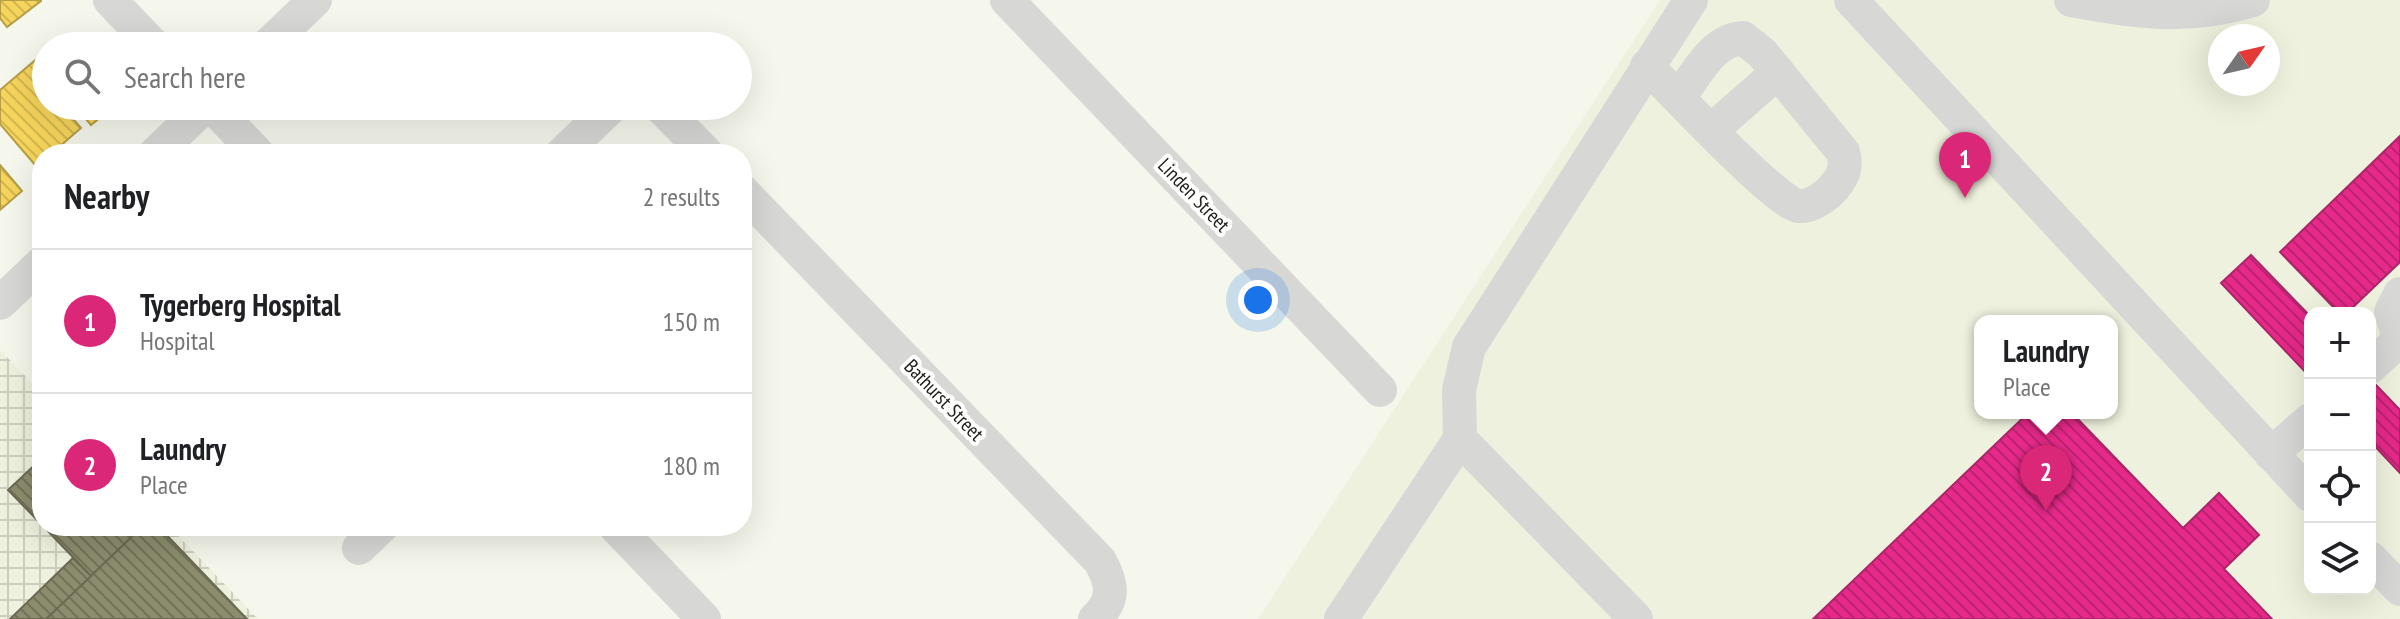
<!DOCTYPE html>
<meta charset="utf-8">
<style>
body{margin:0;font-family:"PT Sans Narrow",sans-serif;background:#f2f2f2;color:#202124}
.controls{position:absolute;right:24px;bottom:24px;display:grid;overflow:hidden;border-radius:16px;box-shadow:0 8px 32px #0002}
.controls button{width:72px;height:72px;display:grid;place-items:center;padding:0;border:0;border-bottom:2px solid #e0e0e0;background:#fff;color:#202124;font:40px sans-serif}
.compass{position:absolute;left:2208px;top:24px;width:72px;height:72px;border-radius:50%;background:#fff;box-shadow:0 8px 32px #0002;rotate:56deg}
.you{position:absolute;left:1258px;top:300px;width:28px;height:28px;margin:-20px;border:6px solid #fff;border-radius:50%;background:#1a73e8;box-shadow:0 0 0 12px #1a73e833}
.badge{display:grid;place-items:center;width:52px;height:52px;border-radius:50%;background:#db2777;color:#fff;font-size:26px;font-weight:700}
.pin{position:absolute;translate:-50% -66px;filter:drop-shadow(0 2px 4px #0008)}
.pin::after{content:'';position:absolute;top:42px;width:28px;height:24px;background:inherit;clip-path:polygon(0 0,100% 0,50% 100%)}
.popup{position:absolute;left:1974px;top:315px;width:144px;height:104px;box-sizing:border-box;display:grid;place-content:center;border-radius:16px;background:#fff;filter:drop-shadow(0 2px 6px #0005);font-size:26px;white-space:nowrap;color:#757577}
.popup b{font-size:30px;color:#202124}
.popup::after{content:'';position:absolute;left:50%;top:100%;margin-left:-16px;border:16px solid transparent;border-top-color:#fff}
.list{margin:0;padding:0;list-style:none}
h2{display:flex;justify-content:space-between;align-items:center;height:104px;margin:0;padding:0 32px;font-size:34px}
h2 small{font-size:26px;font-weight:400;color:#757577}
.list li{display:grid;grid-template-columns:52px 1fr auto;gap:24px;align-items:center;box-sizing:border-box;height:144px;padding:0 32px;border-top:2px solid #e0e0e0}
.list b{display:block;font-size:30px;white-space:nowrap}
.list p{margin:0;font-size:26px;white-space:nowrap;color:#757577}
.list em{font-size:26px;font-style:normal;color:#757577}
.icon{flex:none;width:44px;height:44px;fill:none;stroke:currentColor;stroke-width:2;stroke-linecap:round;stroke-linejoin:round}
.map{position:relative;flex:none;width:2400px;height:619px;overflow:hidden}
.search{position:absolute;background:#fff;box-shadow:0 8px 32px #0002;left:32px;top:32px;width:720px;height:88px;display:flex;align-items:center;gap:20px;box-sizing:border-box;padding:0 28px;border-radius:44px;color:#757577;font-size:30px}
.panel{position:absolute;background:#fff;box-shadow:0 8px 32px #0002;left:32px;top:144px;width:720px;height:392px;border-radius:32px}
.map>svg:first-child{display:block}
.built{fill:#eef1dd;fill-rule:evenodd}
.industrial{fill:url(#industrial-grid)}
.homes{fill:url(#homes-back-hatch);stroke:#b59e47;stroke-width:2}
.health{fill:url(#health-back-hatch);stroke:#aa2668;stroke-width:2}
.industry{fill:url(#industry-back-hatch);stroke:#6b6b54;stroke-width:2}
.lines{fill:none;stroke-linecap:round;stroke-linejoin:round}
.minor{stroke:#d7d7d5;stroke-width:34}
.labels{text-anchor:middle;stroke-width:8;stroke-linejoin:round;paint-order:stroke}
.street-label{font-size:20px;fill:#1d1e17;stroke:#fff}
</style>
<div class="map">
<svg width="2400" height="619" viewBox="0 0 2400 619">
<defs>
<pattern id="industrial-grid" width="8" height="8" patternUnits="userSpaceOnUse" patternTransform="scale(2)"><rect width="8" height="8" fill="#eef1dd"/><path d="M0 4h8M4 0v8" fill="none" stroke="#cccebd"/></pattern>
<pattern id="homes-back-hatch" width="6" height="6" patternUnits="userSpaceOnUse" patternTransform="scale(2)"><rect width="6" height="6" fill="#f6d55c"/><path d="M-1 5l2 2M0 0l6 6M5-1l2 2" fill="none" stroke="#d2b64f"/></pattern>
<pattern id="health-back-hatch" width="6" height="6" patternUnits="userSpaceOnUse" patternTransform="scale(2)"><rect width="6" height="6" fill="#e7298a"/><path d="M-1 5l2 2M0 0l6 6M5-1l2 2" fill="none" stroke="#bb2370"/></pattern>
<pattern id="industry-back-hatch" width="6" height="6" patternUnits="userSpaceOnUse" patternTransform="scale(2)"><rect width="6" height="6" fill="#8c8c6e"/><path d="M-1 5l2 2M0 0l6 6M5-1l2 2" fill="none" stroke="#727259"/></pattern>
</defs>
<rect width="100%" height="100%" fill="#f5f7ec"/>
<path class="built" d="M1660,0H2400V619H1258ZM2220,36H2268V84H2220ZM2310,313H2370V589H2310ZM1980,321H2112V413H1980Z"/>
<path class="industrial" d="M0,350L42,393V526H169L258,619H0Z"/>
<g class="homes">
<path d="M0,0H41V1L7,27L0,18Z"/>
<path d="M64,36L72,46H52Z"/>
<path d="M46,51V106H62L81,128L51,154H42V161L36,166L0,124V90Z"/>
<path d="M75,106H114L91,125Z"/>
<path d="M0,165L22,191L0,210Z"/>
</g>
<g class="health">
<path d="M2400,136V262L2347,313H2339L2280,252Z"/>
<path d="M2251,255L2310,316V377L2221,283Z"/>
<path d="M2376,385L2400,410V473L2370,441V390Z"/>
<path d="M2028,413H2072L2183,528L2219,493L2259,535L2224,569L2272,619H1813Z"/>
</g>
<g class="industry">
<path d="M42,458V525L8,490Z"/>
<path d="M43,526H122L132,537L91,576Z"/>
<path d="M143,526H158L247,619H46Z"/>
<path d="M73,558L91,576L46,619H10Z"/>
</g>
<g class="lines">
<g class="minor">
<path d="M110,0L154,46"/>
<path d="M1007,0L1380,390"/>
<path d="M1851,0L2310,495"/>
<path d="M2071,0C2136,12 2188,20 2253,0"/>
<path d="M267,46L315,0"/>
<path d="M1647,66C1669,88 1778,205 1799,206C1812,207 1828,195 1835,186C1844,175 1847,166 1843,152L1762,53L1743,38C1712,40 1696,75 1679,98"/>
<path d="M212,106L258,154"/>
<path d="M660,106L707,154"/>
<path d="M1712,130L1778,72"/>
<path d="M155,154L205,106"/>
<path d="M562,154L612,106"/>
<path d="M742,191L1100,561C1113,585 1115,600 1095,619"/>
<path d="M0,303L42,263"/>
<path d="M2370,367L2400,340L2391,312L2400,294"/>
<path d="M1460,439L1636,619"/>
<path d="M2271,454L2310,420"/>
<path d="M615,526L704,619"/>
<path d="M359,548L382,526"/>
<path d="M2370,558L2400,589"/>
<path d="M1341,619L1460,439L1459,390L1469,347L1691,0"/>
</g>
</g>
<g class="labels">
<g class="street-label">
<text transform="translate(1194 195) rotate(46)" y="7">Linden Street</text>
<text transform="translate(944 400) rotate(46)" y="7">Bathurst Street</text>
</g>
</g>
</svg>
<div class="controls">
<button>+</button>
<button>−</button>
<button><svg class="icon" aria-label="locate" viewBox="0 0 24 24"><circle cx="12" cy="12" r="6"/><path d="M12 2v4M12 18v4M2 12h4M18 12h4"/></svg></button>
<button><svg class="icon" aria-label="layers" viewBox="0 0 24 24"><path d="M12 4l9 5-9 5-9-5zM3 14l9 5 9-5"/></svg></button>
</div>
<svg class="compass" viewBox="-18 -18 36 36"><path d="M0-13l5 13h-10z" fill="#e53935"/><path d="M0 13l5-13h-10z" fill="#757577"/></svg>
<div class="you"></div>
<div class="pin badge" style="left:1965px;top:198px">1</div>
<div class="pin badge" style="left:2046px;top:511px">2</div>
<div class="popup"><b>Laundry</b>Place</div>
<div class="search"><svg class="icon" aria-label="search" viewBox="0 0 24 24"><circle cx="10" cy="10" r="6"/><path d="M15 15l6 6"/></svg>Search here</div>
<section class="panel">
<h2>Nearby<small>2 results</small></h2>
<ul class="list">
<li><span class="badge">1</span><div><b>Tygerberg Hospital</b><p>Hospital</p></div><em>150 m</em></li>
<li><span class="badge">2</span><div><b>Laundry</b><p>Place</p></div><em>180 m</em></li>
</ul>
</section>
</div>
